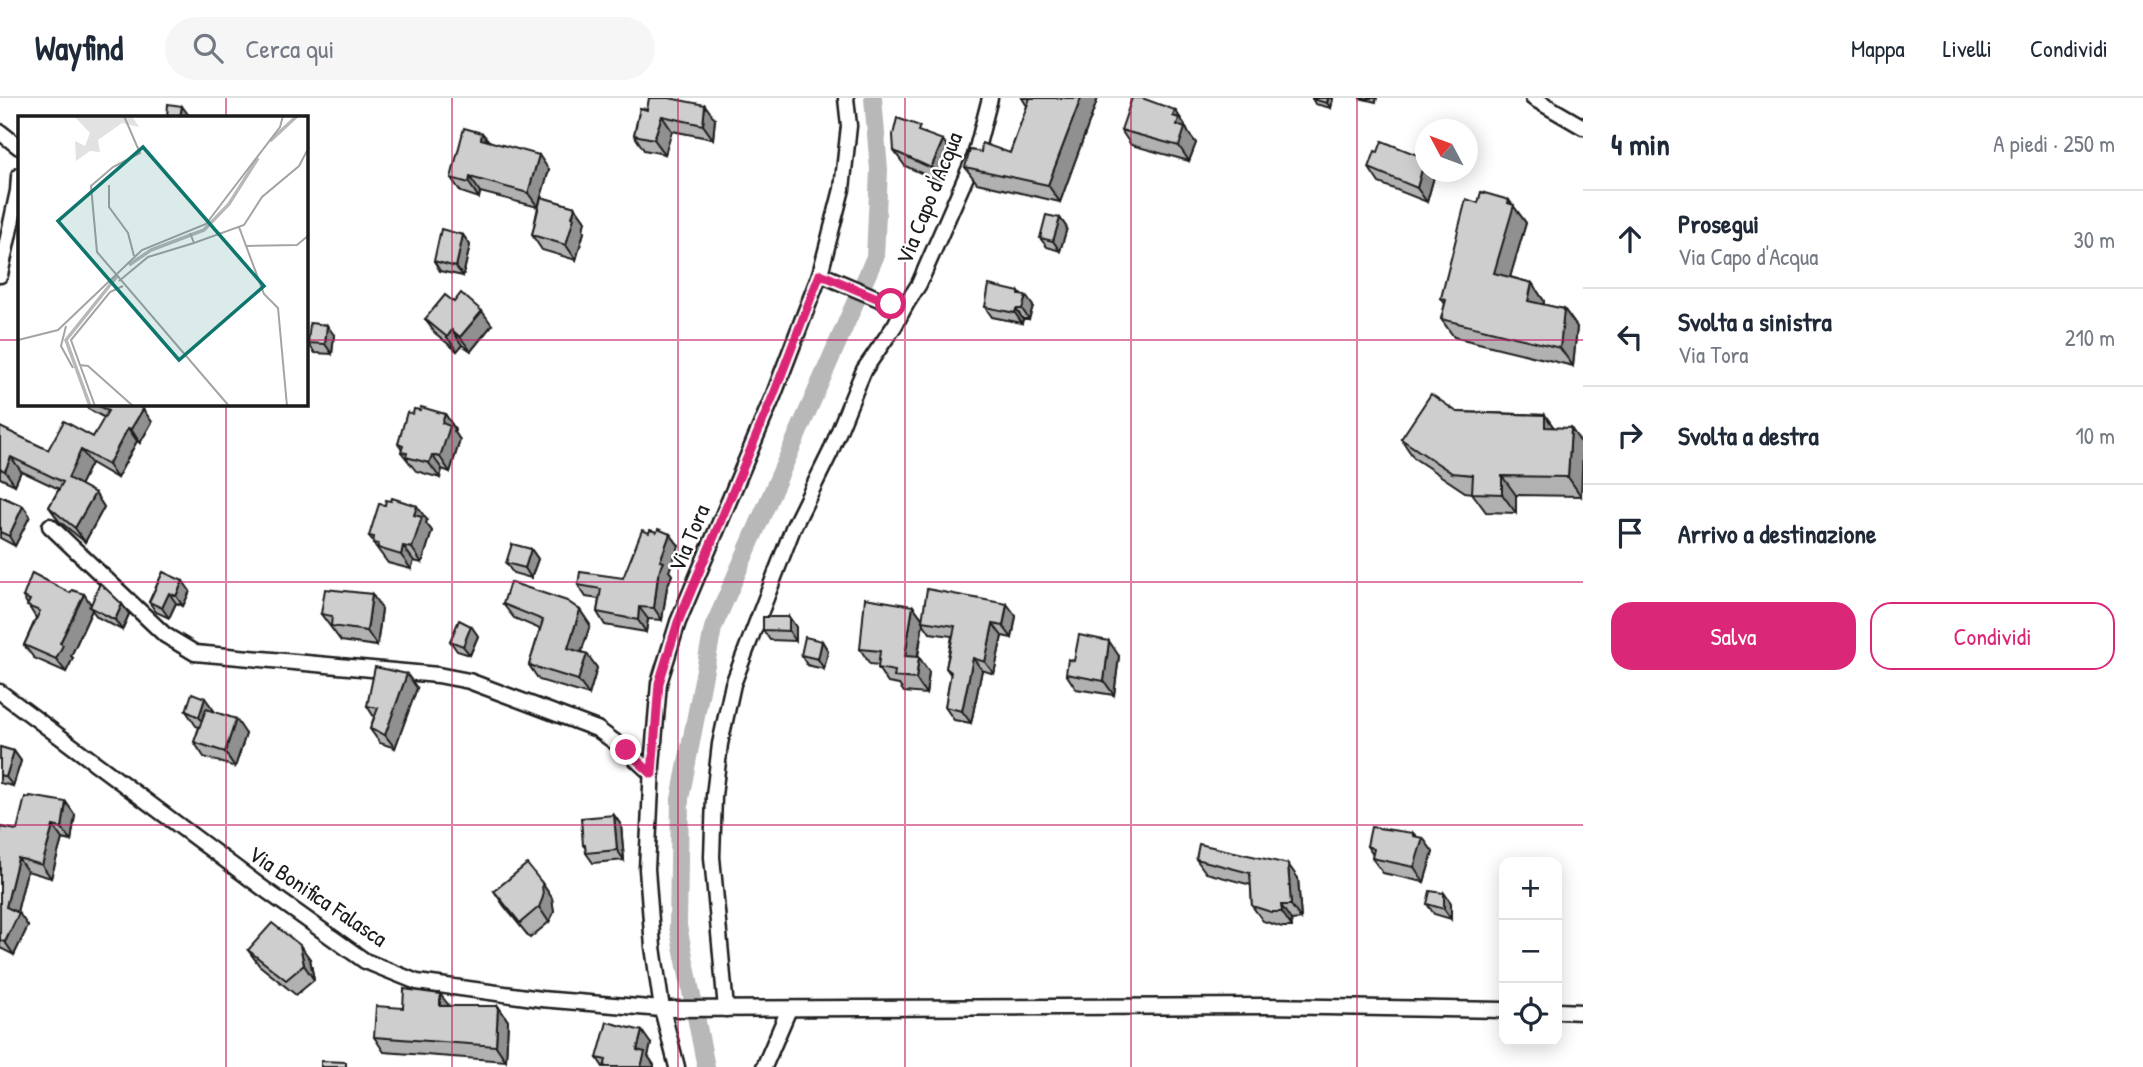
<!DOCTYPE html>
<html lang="it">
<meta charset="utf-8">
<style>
body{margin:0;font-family:"Patrick Hand",sans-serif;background:#f6f6f7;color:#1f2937}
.controls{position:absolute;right:21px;bottom:21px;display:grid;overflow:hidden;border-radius:14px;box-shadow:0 4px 18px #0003}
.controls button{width:63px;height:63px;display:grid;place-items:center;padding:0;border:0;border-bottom:2px solid #e0e1e3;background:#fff;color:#1f2937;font:35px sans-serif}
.compass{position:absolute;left:1415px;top:21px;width:63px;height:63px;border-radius:50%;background:#fff;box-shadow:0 4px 18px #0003;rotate:311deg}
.stop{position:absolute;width:21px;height:21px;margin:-16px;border:5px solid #db2777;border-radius:50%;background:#fff}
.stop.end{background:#db2777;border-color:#fff;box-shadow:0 2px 7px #0008}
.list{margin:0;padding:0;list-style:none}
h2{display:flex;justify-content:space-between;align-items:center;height:91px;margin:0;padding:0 28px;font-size:30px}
h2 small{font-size:23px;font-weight:400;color:#747a83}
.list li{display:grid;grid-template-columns:46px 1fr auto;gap:21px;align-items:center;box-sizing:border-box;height:98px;padding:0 28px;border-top:2px solid #e0e1e3}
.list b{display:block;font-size:26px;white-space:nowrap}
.list p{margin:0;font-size:23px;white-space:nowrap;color:#747a83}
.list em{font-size:23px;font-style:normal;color:#747a83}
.actions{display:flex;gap:14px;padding:21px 28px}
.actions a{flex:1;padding:16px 0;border:2px solid #db2777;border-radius:21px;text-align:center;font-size:24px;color:#db2777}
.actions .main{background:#db2777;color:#fff}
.icon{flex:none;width:38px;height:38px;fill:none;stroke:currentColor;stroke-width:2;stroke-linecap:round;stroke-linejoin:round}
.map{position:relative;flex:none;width:1583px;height:969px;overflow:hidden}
header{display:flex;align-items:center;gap:42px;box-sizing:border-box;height:98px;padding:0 35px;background:#fff;border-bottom:2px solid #e0e1e3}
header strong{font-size:33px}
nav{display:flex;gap:38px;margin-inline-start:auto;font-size:24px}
.search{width:490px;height:63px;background:#f6f6f7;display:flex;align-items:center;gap:18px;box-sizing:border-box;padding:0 24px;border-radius:38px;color:#747a83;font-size:26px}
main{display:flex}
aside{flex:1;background:#fff}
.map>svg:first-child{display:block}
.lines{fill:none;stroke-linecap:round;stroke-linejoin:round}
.canal{stroke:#b8b8b8;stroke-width:18}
.street-casing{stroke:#1c1c1c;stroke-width:19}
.street{stroke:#fff;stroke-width:14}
.wall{fill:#b1b1b1;stroke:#1c1c1c;stroke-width:2}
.shaded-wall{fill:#909090;stroke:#1c1c1c;stroke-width:2}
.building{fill:#cecece;stroke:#1c1c1c;stroke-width:2}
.route{stroke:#db2777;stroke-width:9}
.grid{fill:none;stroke:#c2185b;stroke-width:2;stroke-opacity:0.55}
.labels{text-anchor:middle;stroke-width:5;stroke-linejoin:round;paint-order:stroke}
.street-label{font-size:23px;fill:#1c1c1c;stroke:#fff}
.inset-river{fill:none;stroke:#b8b8b8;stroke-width:3.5}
.inset-road{fill:none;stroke:#a4a4a4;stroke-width:2}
.view{fill:#0f766e;fill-opacity:0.15;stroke:#0f766e;stroke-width:3.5}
.inset-edge{fill:none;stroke:#1c1c1c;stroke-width:3.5}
</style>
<header>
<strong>Wayfind</strong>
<div class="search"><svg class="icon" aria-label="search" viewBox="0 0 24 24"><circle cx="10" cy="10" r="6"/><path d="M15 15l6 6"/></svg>Cerca qui</div>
<nav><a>Mappa</a><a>Livelli</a><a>Condividi</a></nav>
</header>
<main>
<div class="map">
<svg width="1583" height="969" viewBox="0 0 1583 969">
<rect width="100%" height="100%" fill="#fff"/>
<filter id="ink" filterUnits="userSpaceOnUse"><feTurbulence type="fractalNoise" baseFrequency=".0143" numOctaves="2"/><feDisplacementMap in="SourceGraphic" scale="14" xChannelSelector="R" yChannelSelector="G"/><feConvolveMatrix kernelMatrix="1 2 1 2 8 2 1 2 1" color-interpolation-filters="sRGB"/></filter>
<g filter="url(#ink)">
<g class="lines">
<path class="canal" d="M706,969L678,828L680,701L713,530L875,159L879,72L873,0"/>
<g class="street-casing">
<g id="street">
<path d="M1533,0L1583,29"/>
<path d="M0,34L19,49"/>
<path d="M820,176L891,206L905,208L919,186L975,58L990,0"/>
<path d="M0,177L18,93L19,78"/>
<path d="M50,428L165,537L195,555L438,577L469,583L597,631L626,652L652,676"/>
<path d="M0,594L264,791L365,863L417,884L541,901L662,911L1266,908L1504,912"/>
<path d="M726,911L712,759L714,698L720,646L733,586L793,430L830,355L856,291L864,272L895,227L905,208"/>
<path d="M1557,913L1583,914"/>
<path d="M677,969L662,911L653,849L647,771L652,668L659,585L678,524L774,296L820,176L842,91L849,28L846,0"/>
<path d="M764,969L789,911"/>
</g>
</g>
<use href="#street" class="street"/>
</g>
<g class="wall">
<path d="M1022,0H1098L1060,104L977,85L965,69L981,54L1010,55L1027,8Z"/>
<path d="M1312,0H1333L1331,10L1315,6Z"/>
<path d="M1359,0H1377L1376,4Z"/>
<path d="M640,10L715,21L713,41L672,33L665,56L644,52L634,37Z"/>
<path d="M1175,12L1185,27V28L1189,36L1196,45L1189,63L1131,47L1121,32Z"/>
<path d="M482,35L489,43L549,72L541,99L575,109L585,123L583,132L584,134L576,162L542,152L532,137L538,109L480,94L479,100L461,94L451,80Z"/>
<path d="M925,35L953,57L941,84L905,68L894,53Z"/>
<path d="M1378,54L1435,75L1427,104L1379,85L1369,70Z"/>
<path d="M1512,106L1526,125L1510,179L1532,185L1544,203V207L1564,211L1577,229L1573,268L1454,239L1441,221L1445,206L1441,200Z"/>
<path d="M1060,120L1067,130L1060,153L1047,149L1040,140Z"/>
<path d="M463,137L470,147L463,178L440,173L434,163Z"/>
<path d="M1021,197L1033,208L1029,221H1023L1022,225L992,219L985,209Z"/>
<path d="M454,204L492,227L471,253L462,247L457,253L435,235L425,221Z"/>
<path d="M334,237L332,256L315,255L308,245Z"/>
<path d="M85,306H135L152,324L140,345L137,343L117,380L91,365L80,387L95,395L104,409L85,444L59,423L49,409L59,391L21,373L15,387L0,380V329L48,352L93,339L105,320L88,311Z"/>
<path d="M420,312L445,316L455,331L454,333L460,342L450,374L442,371L440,380L416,373L401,354L402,352L398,346L413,316Z"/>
<path d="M1457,314L1545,317L1554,330L1581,398L1516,397V415L1486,414L1472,395L1465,394L1414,360L1401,341Z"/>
<path d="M0,398L23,408L30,418L15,448L0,440Z"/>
<path d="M427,422L426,425L432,433L422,465L414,463L411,471L388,465L373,445V443L369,438Z"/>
<path d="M657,434L670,436L679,448L669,473L672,477L667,489L662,522L648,521L646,534L605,527L597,514L599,501L586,499L578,487L623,480Z"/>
<path d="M531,451L538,461L531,480L513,475L506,465Z"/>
<path d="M163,474L190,493L183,508L176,505L169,520L156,514L149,504Z"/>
<path d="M70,495L84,496L91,507L122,506L129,516L122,532L97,519L92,512L71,558L73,560L66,574L34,560L24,547L36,520L23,499Z"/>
<path d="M503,506L580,512L590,527L581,554L587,556L597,570L589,597L539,582L529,567L540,531L514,520Z"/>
<path d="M913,508L922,520L1016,518L1012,540L1002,538L994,576L982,572L971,625L954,622L945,609L951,577L946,570L952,538L930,535L923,525L918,559L929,574L926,596L904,594L899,587L888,585L878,570L879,567L870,566L860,551Z"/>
<path d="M382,511L377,548L341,543L321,516Z"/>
<path d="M789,519L796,529V543L770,542L763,532Z"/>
<path d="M471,528L478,538L470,557L457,553L450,543Z"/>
<path d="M822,543L828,553L824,571L807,567L801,557Z"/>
<path d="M1119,558L1114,597L1076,591L1066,576L1074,563Z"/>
<path d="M417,590L395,650L380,645L370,631L374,619L367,608Z"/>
<path d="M186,613L215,614L246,636L235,669L204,659L194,644L199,629L196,628Z"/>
<path d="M0,649L14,653L21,663L13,688L0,685Z"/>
<path d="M75,717L71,743L62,741L51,780L27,773L17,814L28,828L14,857L0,850V736Z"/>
<path d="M614,717L621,727L624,762L593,765L586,755V751L583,747Z"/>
<path d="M1413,735L1433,754L1424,784L1383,775L1372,760L1373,757L1367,748Z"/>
<path d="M1196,761L1298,780L1301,821L1291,822L1292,829H1282L1263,823L1252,808L1251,787L1206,775Z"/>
<path d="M542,785L552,800L554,814L549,824L530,840L504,808L494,793Z"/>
<path d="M1444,795L1451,805V821L1434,816L1427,806Z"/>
<path d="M248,852L310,861L314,882L296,897L259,867Z"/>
<path d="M449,908H498L508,923L506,963L384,954L374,939L403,910Z"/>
<path d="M651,946L648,958L654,967V969H603L597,960Z"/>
</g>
<g class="shaded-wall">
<path d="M1081,0H1098L1060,104L1048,87Z"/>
<path d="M1328,0H1333L1331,10L1327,5Z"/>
<path d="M705,7L715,21L713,41L703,27Z"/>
<path d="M182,8L190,19H180Z"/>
<path d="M1175,12L1185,27V28L1189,36L1196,45L1189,63L1179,48L1177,27L1173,18Z"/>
<path d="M662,18L672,33L665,56L654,41Z"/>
<path d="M482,35L493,49L481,41Z"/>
<path d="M943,42L953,57L941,84L931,70Z"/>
<path d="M539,57L549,72L538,109L528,95Z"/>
<path d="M1425,60V74H1434L1435,75L1427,104L1417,90Z"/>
<path d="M470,79L480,94L479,100L469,85Z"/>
<path d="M1509,102L1526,125L1506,193L1494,175Z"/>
<path d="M575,109L585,123L583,132L584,134L576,162L566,147Z"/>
<path d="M1060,120L1067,130L1060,153L1053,143Z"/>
<path d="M463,137L470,147L463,178L456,169Z"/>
<path d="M1532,185L1544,203L1540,221L1528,203Z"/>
<path d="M1019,194L1025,202L1026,198L1033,208L1029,221L1022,211L1019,197Z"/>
<path d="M1016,211L1023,221L1022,225L1015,215Z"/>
<path d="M1564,211L1577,229L1573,268L1560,250Z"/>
<path d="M482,213L492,227L471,253L460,239Z"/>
<path d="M327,227L334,237L332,256L325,246Z"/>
<path d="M452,232L462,247L457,253L447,239Z"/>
<path d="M143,311L152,324L140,345L131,331Z"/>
<path d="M445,316L455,331L454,333L460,342L450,374L440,359L442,325Z"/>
<path d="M1545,317L1559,337L1545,329Z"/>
<path d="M128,330L137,343L117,380L108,367Z"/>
<path d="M1571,330L1583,348L1581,398L1568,379Z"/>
<path d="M81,352L91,365L77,394L68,380Z"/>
<path d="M432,357L442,371L440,380L429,365Z"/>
<path d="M11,359L21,373L15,387L5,373Z"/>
<path d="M1502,378L1516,397V415L1502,396Z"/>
<path d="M95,395L104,409L85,444L75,430Z"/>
<path d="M23,408L30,418L15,448L9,438Z"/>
<path d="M417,408L427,422L426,425L432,433L422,465L412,450L414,417Z"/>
<path d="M670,436L679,448L669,473L672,477L667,489L662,522L654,510L660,463Z"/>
<path d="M403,448L414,463L411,471L401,457Z"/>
<path d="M531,451L538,461L531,480L525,470Z"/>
<path d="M183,483L190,493L183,508L176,498Z"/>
<path d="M169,495L176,505L169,520L162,510Z"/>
<path d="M84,496L93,510L90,509L92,512L71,558L73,560L66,574L56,561L60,545Z"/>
<path d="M372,496L382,511L377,548L367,533Z"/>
<path d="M122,506L129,516L122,532L115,522Z"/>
<path d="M1007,506L1016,518L1012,540L1003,528Z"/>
<path d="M913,508L924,523H922L923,525L915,573L905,558Z"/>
<path d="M639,509L648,521L646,534L638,522Z"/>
<path d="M580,512L590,527L578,565L568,550Z"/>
<path d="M789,519L796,529V543L789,533Z"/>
<path d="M993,526L1002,538L994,576L985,564Z"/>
<path d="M471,528L478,538L470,557L463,548Z"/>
<path d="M822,543L828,553L824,571L818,561Z"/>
<path d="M1109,543L1119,558L1114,597L1104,583Z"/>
<path d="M587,556L597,570L589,597L578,582Z"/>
<path d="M919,559L929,574L926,596L916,581Z"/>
<path d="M973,560L982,572L971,625L962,613Z"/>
<path d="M407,576L417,590L395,650L385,637Z"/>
<path d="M205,600L215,614L209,633L199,619Z"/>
<path d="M236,621L246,636L235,669L225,654Z"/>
<path d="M14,653L21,663L13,688L6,679Z"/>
<path d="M66,704L75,717L71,743L62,730Z"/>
<path d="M614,717L621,727L624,762L617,752Z"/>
<path d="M53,728L62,741L51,780L42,767Z"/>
<path d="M1413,735L1421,746L1423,740L1433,754L1424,784L1414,769Z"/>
<path d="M18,760L27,773L15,822L6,809Z"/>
<path d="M1288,766L1298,780L1301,821L1291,807Z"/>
<path d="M542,785L552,800L554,814L549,824L539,809Z"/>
<path d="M1444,795L1451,805V821L1444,811Z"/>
<path d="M1281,807L1291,822L1292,829L1282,814Z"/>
<path d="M19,815L28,828L14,857L5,844Z"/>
<path d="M300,847L310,861L314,882L304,867Z"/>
<path d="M440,896L451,910L440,908Z"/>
<path d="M498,908L508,923L506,963L496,948Z"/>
<path d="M642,933L651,946L648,958L654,967V969H641L637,952Z"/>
</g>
<g class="building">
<path d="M649,0H669L705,7L703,27L662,18L654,41L634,37L640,10L647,12Z"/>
<path d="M1030,0H1081L1048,87L965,69L970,52L981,54L982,45L1010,55Z"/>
<path d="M1132,0H1142L1175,12L1173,18L1179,20L1177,27L1185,30L1179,48L1121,32Z"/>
<path d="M1312,0H1328L1327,5L1312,1Z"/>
<path d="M168,6L182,8L180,19H167Z"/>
<path d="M897,20L920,28L918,33L943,42L931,70L894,53L893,37Z"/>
<path d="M464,30L482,35L481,41L539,57L528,95L470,79L469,85L451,80Z"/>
<path d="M1382,43L1425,60L1417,90L1369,70L1375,53L1378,54Z"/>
<path d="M1481,94L1509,102L1508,105L1514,107L1494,175L1532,185L1528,203L1564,211L1560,250L1441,221L1446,202L1441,200L1466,101L1478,105Z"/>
<path d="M541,99L575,109L572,119L574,120L566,147L532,137Z"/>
<path d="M1046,117L1060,120L1053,143L1040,140Z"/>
<path d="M441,131L463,137L456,169L434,163Z"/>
<path d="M989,187L1019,194V197L1026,198L1022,211H1016L1015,215L985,209Z"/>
<path d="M461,195L482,213L460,239L452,232L447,239L425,221L445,197L454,204Z"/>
<path d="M310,225L327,227L325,246L308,245Z"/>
<path d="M1431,296L1457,314L1545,317V329L1571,330L1568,379L1502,378V396L1472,395L1473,377L1452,375L1401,341Z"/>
<path d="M95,306H135L143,311L131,331L128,330L108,367L81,352L68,380L95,395L75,430L49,409L63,384L11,359L5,373L0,371V329L48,352L64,323L93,339L108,313Z"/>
<path d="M421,309L445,316L442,325L450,328L440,359L432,357L429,365L406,359L407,355L401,354L403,348L398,346L407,314L413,316L414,311L420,312Z"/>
<path d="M0,398L23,408L9,438L0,434Z"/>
<path d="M392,400L417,408L414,417L422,419L412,450L403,448L401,457L378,450V446L373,445L374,439L369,438L379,406L385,407L386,402L391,403Z"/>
<path d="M658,431L670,436L660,463L664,464L658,477L654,510L639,509L638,522L597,514L601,491L578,487L580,474L623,480L642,432L649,435L650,432L657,434Z"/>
<path d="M512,446L531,451L525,470L506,465Z"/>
<path d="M163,474L183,483L176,498L169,495L162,510L149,504Z"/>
<path d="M32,475L70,495L72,492L84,496L60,545L63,547L56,561L24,547L40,513L27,508L30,502L23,499Z"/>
<path d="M510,484L567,503L580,512L568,550L587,556L578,582L529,567L543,522L503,506Z"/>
<path d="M100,485L122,506L115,522L90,509Z"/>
<path d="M325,491L372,496L367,533L331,528L332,518L321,516Z"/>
<path d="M927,491L1007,506L1003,528L993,526L985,564L973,560L962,613L945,609L951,574L946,570L955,528L922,523Z"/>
<path d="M865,500L913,508L905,558L919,559L916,581L894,579L895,573L878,570L880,553L860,551Z"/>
<path d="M763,519H789V533L763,532Z"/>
<path d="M459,522L471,528L463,548L450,543Z"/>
<path d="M1079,537L1109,543L1104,583L1066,576L1068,561L1074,563Z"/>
<path d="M805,539L822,543L818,561L801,557Z"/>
<path d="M375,569L407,576L385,637L370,631L378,610L367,608Z"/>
<path d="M192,595L205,600L199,619L186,613Z"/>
<path d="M206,611L236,621L225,654L194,644Z"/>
<path d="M0,649L14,653L6,679L0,677Z"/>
<path d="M30,698L66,704L62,730L53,728L42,767L18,760L6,809L19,815L5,844L0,842V736L1,729L17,732L25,699L29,700Z"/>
<path d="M614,717L617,752L586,755L585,747H583L581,720Z"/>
<path d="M1371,729L1413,735V738L1423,740L1414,769L1372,760L1374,751L1367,748Z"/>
<path d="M1199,746L1288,766L1291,807H1281L1282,814H1271L1252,808L1250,775L1196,761Z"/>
<path d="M527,766L542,785L543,799L539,809L520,825L494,793Z"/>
<path d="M1430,793L1444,795V811L1427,806Z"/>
<path d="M272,825L300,847L304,867L286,882L248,852Z"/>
<path d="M404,891L440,896V908H498L496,948L374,939L376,908L403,910Z"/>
<path d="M607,924L642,933L637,952L645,954L641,969H604L606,962L597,960Z"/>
<path d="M321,963L346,964V969H321Z"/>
</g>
</g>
<g class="lines" filter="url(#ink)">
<path class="route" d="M626,652L652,676L659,585L678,524L774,296L820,176L891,206"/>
</g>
<path class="grid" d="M226,0V19M452,0V969M678,0V969M905,0V969M1131,0V969M1357,0V969M0,242H19M306,242H1583M226,306V969M0,484H1583M0,727H1583"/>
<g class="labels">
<g class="street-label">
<text transform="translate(929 100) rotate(-68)" y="8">Via Capo d'Acqua</text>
<text transform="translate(689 440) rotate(-67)" y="8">Via Tora</text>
<text transform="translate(318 798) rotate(34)" y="8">Via Bonifica Falasca</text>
</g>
</g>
<g transform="translate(18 18)">
<rect width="290" height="290" fill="#fff"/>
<path d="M56,0H114L121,11L104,7L80,24L82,36L72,35L58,45L57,25L67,30L72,17Z" fill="#e2e2e2"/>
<path class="inset-river" d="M252,25L279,0M111,149L133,134L186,114L211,88L240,42M72,290L48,224L100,159"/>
<path class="inset-road" d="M106,0L122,37L95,51L73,70L79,136L211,290M91,69V91L110,117L116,140M221,111L246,178L260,192L269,290M172,117L176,127L226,109L244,81L281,50L291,31M228,130L279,129L291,119M101,165L130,141L176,127M105,170L92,176L53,224L62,249L70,250L115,290M48,210L43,230L55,252M0,224L40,214L124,134L188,108L262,11L265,0M62,249L77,290"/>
<path class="view" d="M125,31L246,170L161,244L40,105Z"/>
<rect width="290" height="290" class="inset-edge"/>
</g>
</svg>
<div class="controls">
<button>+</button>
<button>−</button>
<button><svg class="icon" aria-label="locate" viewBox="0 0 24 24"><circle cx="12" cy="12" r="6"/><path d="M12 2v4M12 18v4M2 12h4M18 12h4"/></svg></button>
</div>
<svg class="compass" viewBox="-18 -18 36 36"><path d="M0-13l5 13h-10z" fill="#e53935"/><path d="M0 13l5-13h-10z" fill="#747a83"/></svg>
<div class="stop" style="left:891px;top:206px"></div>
<div class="stop end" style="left:626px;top:652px"></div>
</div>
<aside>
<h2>4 min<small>A piedi · 250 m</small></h2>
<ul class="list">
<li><svg class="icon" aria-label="ahead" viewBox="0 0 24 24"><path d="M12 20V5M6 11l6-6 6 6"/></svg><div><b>Prosegui</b><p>Via Capo d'Acqua</p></div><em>30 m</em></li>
<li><svg class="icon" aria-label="left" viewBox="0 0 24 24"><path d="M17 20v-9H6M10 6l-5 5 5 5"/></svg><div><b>Svolta a sinistra</b><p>Via Tora</p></div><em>210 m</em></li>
<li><svg class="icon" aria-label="right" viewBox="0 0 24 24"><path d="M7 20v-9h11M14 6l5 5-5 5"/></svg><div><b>Svolta a destra</b></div><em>10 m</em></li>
<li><svg class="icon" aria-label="arrive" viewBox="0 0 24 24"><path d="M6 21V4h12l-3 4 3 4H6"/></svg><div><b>Arrivo a destinazione</b></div></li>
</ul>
<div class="actions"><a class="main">Salva</a><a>Condividi</a></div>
</aside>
</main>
